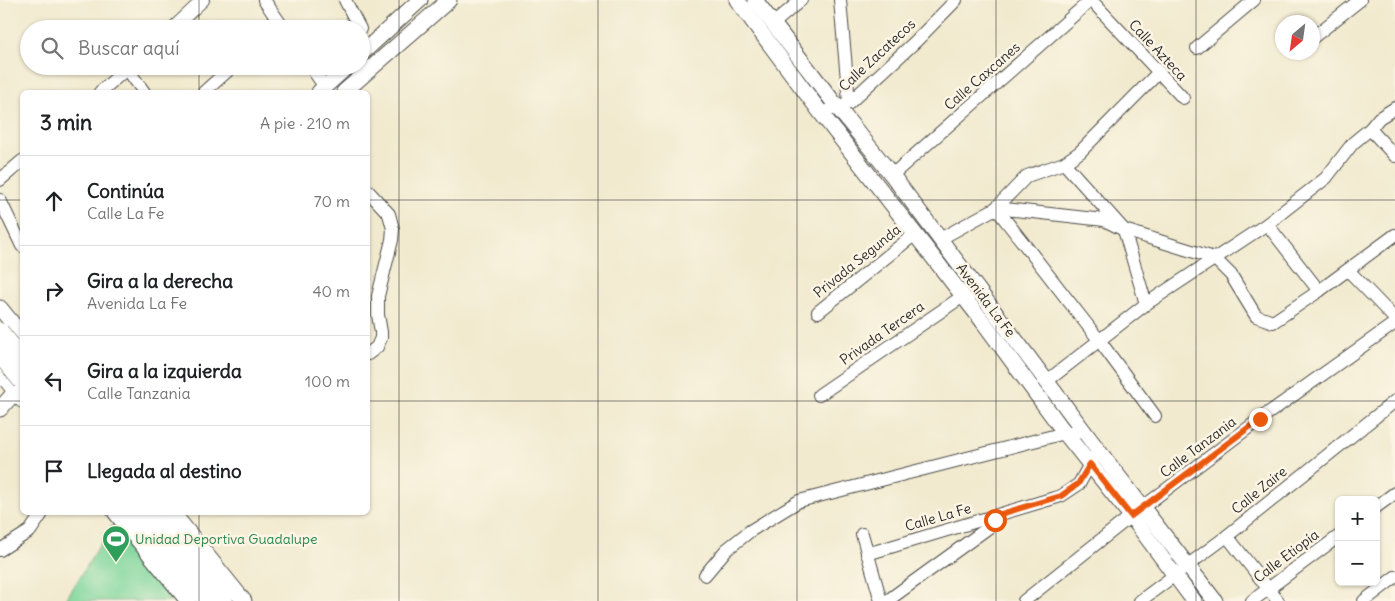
<!DOCTYPE html>
<html lang="es">
<meta charset="utf-8">
<style>
body{margin:0;font-family:Delius,sans-serif;background:#f2f2f2;color:#202124}
.controls{position:absolute;right:15px;bottom:15px;display:grid;overflow:hidden;border-radius:8px;box-shadow:0 1px 4px #0004}
.controls button{width:45px;height:45px;display:grid;place-items:center;padding:0;border:0;border-bottom:1px solid #e0e0e0;background:#fff;color:#202124;font:25px sans-serif}
.compass{position:absolute;left:1275px;top:15px;width:45px;height:45px;border-radius:50%;background:#fff;box-shadow:0 1px 4px #0004;rotate:209deg}
.stop{position:absolute;width:15px;height:15px;margin:-11px;border:4px solid #ea580c;border-radius:50%;background:#fff}
.stop.end{background:#ea580c;border-color:#fff;box-shadow:0 1px 5px #0008}
.list{margin:0;padding:0;list-style:none}
h2{display:flex;justify-content:space-between;align-items:center;height:65px;margin:0;padding:0 20px;font-size:21px}
h2 small{font-size:16px;font-weight:400;color:#757577}
.list li{display:grid;grid-template-columns:32px 1fr auto;gap:15px;align-items:center;box-sizing:border-box;height:90px;padding:0 20px;border-top:1px solid #e0e0e0}
.list b{display:block;font-size:19px;white-space:nowrap}
.list p{margin:0;font-size:16px;white-space:nowrap;color:#757577}
.list em{font-size:16px;font-style:normal;color:#757577}
.icon{flex:none;width:28px;height:28px;fill:none;stroke:currentColor;stroke-width:2;stroke-linecap:round;stroke-linejoin:round}
.map{position:relative;flex:none;width:1395px;height:601px;overflow:hidden}
.search{position:absolute;background:#fff;box-shadow:0 1px 4px #0004;left:20px;top:20px;width:350px;height:55px;display:flex;align-items:center;gap:12px;box-sizing:border-box;padding:0 18px;border-radius:28px;color:#757577;font-size:19px}
.panel{position:absolute;background:#fff;box-shadow:0 1px 4px #0004;left:20px;top:90px;width:350px;height:425px;border-radius:8px}
.map>svg:first-child{display:block}
.green{fill:#7ed69b;stroke:#548063}
.lines{fill:none;stroke-linecap:round;stroke-linejoin:round}
.minor-casing{stroke:#494844;stroke-width:14}
.tertiary-casing{stroke:#494844;stroke-width:17}
.secondary-casing{stroke:#494844;stroke-width:19}
.minor{stroke:#fff;stroke-width:12}
.tertiary{stroke:#fff;stroke-width:15}
.secondary{stroke:#fff;stroke-width:18}
.secondary-bridge-casing{stroke:#494844;stroke-width:19;stroke-linecap:butt}
.secondary-bridge{stroke:#fff;stroke-width:18}
.route{stroke:#ea580c;stroke-width:6}
.grid{fill:none;stroke:#2b2b2b;stroke-width:1;stroke-opacity:0.55}
.labels{text-anchor:middle;stroke-width:5;stroke-linejoin:round;paint-order:stroke}
.street-label{font-size:14px;fill:#2b2b2b;stroke:#fcf5e5}
.leisure-label{font-size:14px;fill:#27864d;stroke:#fcf5e5;text-anchor:start}
</style>
<div class="map">
<svg width="1395" height="601" viewBox="0 0 1395 601">
<rect width="100%" height="100%" fill="#fcf5e5"/>
<filter id="ink" filterUnits="userSpaceOnUse"><feTurbulence type="fractalNoise" baseFrequency=".02" numOctaves="2"/><feDisplacementMap in="SourceGraphic" scale="10" xChannelSelector="R" yChannelSelector="G"/><feConvolveMatrix kernelMatrix="1 2 1 2 8 2 1 2 1" color-interpolation-filters="sRGB"/></filter>
<filter id="wash" filterUnits="userSpaceOnUse"><feTurbulence type="fractalNoise" baseFrequency=".0096" numOctaves="4" result="noise"/><feDisplacementMap in="SourceGraphic" scale="20" xChannelSelector="R" yChannelSelector="G"/><feGaussianBlur stdDeviation="1.12" result="paint"/><feColorMatrix in="noise" values="0 0 0 0 0 0 0 0 0 0 0 0 0 0 0 0 0 1.4 0 .05"/><feComposite in="paint" operator="in"/></filter>
<g filter="url(#wash)">
<rect width="100%" height="100%" fill="#f1eacf"/>
<path class="green" d="M113,524L172,601H65Z"/>
</g>
<g filter="url(#ink)">
<g class="lines">
<g class="minor-casing">
<g id="minor">
<path d="M264,0L284,29"/>
<path d="M345,0L360,29"/>
<path d="M840,0L849,103"/>
<path d="M1091,0L1183,98"/>
<path d="M773,24L801,0"/>
<path d="M172,29L203,0"/>
<path d="M1312,38L1360,0"/>
<path d="M1197,48L1254,0"/>
<path d="M125,66L144,92"/>
<path d="M310,66L325,87"/>
<path d="M100,92L130,66"/>
<path d="M204,92L233,66"/>
<path d="M1395,108L1379,118L1370,129L1395,156"/>
<path d="M821,113L849,103L916,41L956,0"/>
<path d="M1064,163L1124,230L1146,304"/>
<path d="M892,175L1091,0"/>
<path d="M0,180L22,161"/>
<path d="M368,191L389,214L393,229L392,240L378,296V315L381,332V338L377,347L368,354"/>
<path d="M0,200L22,246"/>
<path d="M996,208L1104,220L1124,230L1214,258L1231,275L1256,316L1273,322L1319,291L1395,235"/>
<path d="M996,208L1027,176L1064,163L1080,152L1159,72"/>
<path d="M1267,224L1326,178L1353,143L1370,129"/>
<path d="M940,239L996,208L1099,340L1155,416"/>
<path d="M1348,270L1395,319"/>
<path d="M818,312L915,234"/>
<path d="M1047,381L1146,304L1267,224L1319,291"/>
<path d="M819,395L963,296"/>
<path d="M1376,507L1395,493"/>
<path d="M862,534L881,601"/>
<path d="M1227,536L1278,601"/>
<path d="M0,550L30,531L43,512"/>
<path d="M867,554L1061,496L1079,484L1094,457"/>
<path d="M705,575L726,550L750,531L799,501L1065,433L1085,432"/>
<path d="M887,601L992,525L995,520L994,516"/>
<path d="M1024,601L1131,516L1260,419L1395,323"/>
<path d="M1140,601L1227,536L1395,401"/>
<path d="M1252,601L1339,536"/>
<path d="M1364,601L1395,577"/>
</g>
</g>
<g class="tertiary-casing">
<g id="tertiary">
<path d="M737,0L821,113L984,323L1065,433L1131,516L1194,601"/>
<path d="M755,0L838,108L892,175L1098,450L1215,601"/>
<path d="M361,54L420,0"/>
<path d="M319,92L348,66"/>
<path d="M344,92L449,0"/>
<path d="M0,308L22,335"/>
<path d="M0,372L22,400"/>
<path d="M0,409L22,384"/>
<path d="M115,512L188,601"/>
<path d="M172,512L244,601"/>
</g>
</g>
<g class="secondary-casing">
<g id="secondary">
<path d="M133,512L207,601"/>
<path d="M152,512L224,601"/>
</g>
</g>
<use href="#minor" class="minor"/>
<use href="#tertiary" class="tertiary"/>
<use href="#secondary" class="secondary"/>
<g class="secondary-bridge-casing">
<g id="secondary-bridge">
<path d="M0,332L22,359"/>
<path d="M0,354L22,381"/>
</g>
</g>
<use href="#secondary-bridge" class="secondary-bridge"/>
</g>
</g>
<g class="lines" filter="url(#ink)">
<path class="route" d="M995,520L994,516L1061,496L1078,484L1090,464L1131,516L1260,419"/>
</g>
<path class="grid" d="M199,0V29M399,0V601M598,0V601M797,0V601M996,0V601M1196,0V601M199,66V92M0,200H22M368,200H1395M0,401H22M368,401H1395M199,512V601"/>
<defs>
<g id="stadium-pin" transform="scale(1.4375)"><path d="M0 17L-7.5 6A9.5 9.5 0 1 1 7.5 6Z" fill="#2e9e5b" stroke="#fcf5e5"/><path d="M0-5a6.5 5 0 1 0 0 10a6.5 5 0 1 0 0-10ZM-3.5-1.8h7v3.6h-7Z" fill="#fff"/></g>
</defs>
<g fill-rule="evenodd">
<use href="#stadium-pin" x="116" y="539"/>
</g>
<g class="labels">
<g class="street-label">
<text transform="translate(1158 50) rotate(47)" y="5">Calle Azteca</text>
<text transform="translate(877 55) rotate(-43)" y="5">Calle Zacatecos</text>
<text transform="translate(982 76) rotate(-41)" y="5">Calle Caxcanes</text>
<text transform="translate(857 261) rotate(-39)" y="5">Privada Segunda</text>
<text transform="translate(986 300) rotate(53)" y="5">Avenida La Fe</text>
<text transform="translate(882 333) rotate(-35)" y="5">Privada Tercera</text>
<text transform="translate(1198 447) rotate(-37)" y="5">Calle Tanzania</text>
<text transform="translate(1259 490) rotate(-39)" y="5">Calle Zaire</text>
<text transform="translate(938 517) rotate(-16)" y="5">Calle La Fe</text>
<text transform="translate(1286 556) rotate(-37)" y="5">Calle Etiopía</text>
</g>
<g class="leisure-label">
<text x="135" y="544">Unidad Deportiva Guadalupe</text>
</g>
</g>
</svg>
<div class="controls">
<button>+</button>
<button>−</button>
</div>
<svg class="compass" viewBox="-18 -18 36 36"><path d="M0-13l5 13h-10z" fill="#e53935"/><path d="M0 13l5-13h-10z" fill="#757577"/></svg>
<div class="stop" style="left:995px;top:520px"></div>
<div class="stop end" style="left:1260px;top:419px"></div>
<div class="search"><svg class="icon" aria-label="search" viewBox="0 0 24 24"><circle cx="10" cy="10" r="6"/><path d="M15 15l6 6"/></svg>Buscar aquí</div>
<section class="panel">
<h2>3 min<small>A pie · 210 m</small></h2>
<ul class="list">
<li><svg class="icon" aria-label="ahead" viewBox="0 0 24 24"><path d="M12 20V5M6 11l6-6 6 6"/></svg><div><b>Continúa</b><p>Calle La Fe</p></div><em>70 m</em></li>
<li><svg class="icon" aria-label="right" viewBox="0 0 24 24"><path d="M7 20v-9h11M14 6l5 5-5 5"/></svg><div><b>Gira a la derecha</b><p>Avenida La Fe</p></div><em>40 m</em></li>
<li><svg class="icon" aria-label="left" viewBox="0 0 24 24"><path d="M17 20v-9H6M10 6l-5 5 5 5"/></svg><div><b>Gira a la izquierda</b><p>Calle Tanzania</p></div><em>100 m</em></li>
<li><svg class="icon" aria-label="arrive" viewBox="0 0 24 24"><path d="M6 21V4h12l-3 4 3 4H6"/></svg><div><b>Llegada al destino</b></div></li>
</ul>
</section>
</div>
